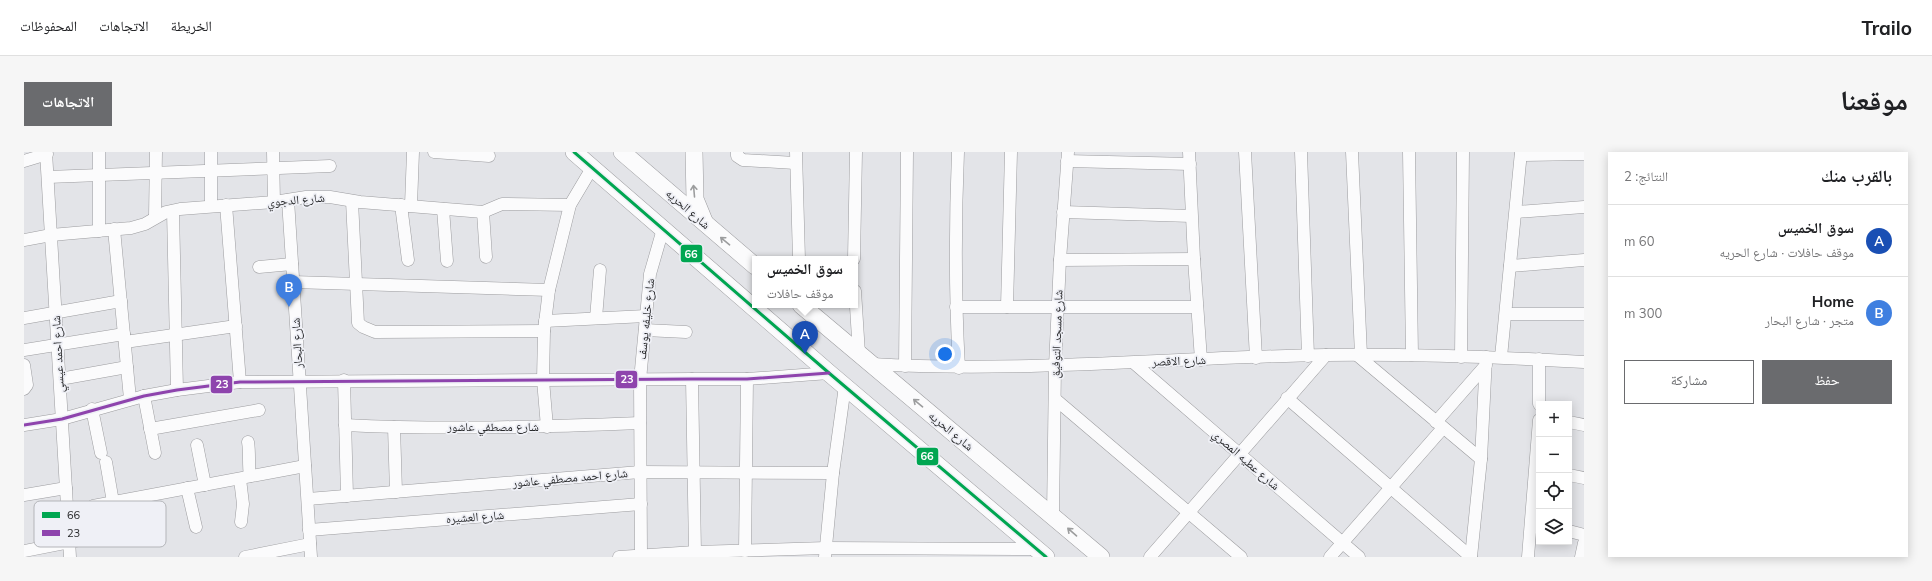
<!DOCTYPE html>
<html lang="ar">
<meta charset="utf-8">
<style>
body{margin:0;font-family:Mulish,"Noto Naskh Arabic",sans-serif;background:#f6f6f6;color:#202124;direction:rtl}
.controls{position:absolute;right:12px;bottom:12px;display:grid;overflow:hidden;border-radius:0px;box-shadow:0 2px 10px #0003}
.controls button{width:36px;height:36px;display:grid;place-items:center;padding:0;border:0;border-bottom:1px solid #e0e0e0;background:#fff;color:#202124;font:20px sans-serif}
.you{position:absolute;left:921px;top:202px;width:14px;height:14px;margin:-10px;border:3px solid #fff;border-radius:50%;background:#1a73e8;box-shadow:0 0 0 6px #1a73e833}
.badge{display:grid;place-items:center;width:26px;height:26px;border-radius:50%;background:#6a6b6e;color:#fff;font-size:13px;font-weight:700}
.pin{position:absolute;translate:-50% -33px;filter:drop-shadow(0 1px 2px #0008)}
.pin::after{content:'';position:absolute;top:21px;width:14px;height:12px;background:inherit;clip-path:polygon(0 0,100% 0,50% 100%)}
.popup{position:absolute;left:728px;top:104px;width:106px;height:52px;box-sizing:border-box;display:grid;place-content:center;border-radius:0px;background:#fff;filter:drop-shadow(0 1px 3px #0005);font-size:13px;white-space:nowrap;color:#757577}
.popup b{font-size:15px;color:#202124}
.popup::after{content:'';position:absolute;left:50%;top:100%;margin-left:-8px;border:8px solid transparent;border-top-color:#fff}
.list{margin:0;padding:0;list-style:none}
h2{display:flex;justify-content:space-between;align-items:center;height:52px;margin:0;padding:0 16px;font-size:17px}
h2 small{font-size:13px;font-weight:400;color:#757577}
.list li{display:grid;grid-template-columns:26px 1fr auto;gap:12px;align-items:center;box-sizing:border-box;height:72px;padding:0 16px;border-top:1px solid #e0e0e0}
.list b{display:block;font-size:15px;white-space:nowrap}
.list p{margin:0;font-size:13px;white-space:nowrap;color:#757577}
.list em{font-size:13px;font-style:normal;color:#757577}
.actions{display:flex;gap:8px;padding:12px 16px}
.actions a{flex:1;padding:9px 0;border:1px solid #6a6b6e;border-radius:0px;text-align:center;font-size:14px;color:#6a6b6e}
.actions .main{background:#6a6b6e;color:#fff}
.icon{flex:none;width:22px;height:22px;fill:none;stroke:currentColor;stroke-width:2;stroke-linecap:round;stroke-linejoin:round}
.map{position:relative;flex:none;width:1560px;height:405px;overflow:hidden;direction:ltr;border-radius:0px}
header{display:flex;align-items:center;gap:24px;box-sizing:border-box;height:56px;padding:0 20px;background:#fff;border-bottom:1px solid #e0e0e0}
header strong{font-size:19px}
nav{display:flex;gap:22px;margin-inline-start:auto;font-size:14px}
.intro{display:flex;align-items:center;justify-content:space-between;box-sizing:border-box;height:96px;padding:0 24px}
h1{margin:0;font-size:28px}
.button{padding:10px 18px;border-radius:0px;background:#6a6b6e;color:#fff;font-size:14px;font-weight:700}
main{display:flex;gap:24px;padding:0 24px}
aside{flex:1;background:#fff;border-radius:0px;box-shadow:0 2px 10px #0003}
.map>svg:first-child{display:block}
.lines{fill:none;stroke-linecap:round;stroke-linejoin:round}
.street-casing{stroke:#9c9c9f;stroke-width:13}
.secondary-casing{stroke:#9c9c9f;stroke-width:18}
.street{stroke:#fbfbfc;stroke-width:12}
.secondary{stroke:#fbfbfc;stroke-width:17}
.bus-1-casing{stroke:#eff0f6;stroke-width:6}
.bus-2-casing{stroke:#eff0f6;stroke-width:6}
.bus-1{stroke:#00a651;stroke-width:3}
.bus-2{stroke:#8e44ad;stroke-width:3}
.oneway{stroke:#9c9d9e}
.labels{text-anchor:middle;stroke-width:3.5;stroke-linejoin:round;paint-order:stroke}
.street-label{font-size:12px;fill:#292a2c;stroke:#eff0f6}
.key{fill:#eff0f6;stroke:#b4b5b9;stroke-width:1}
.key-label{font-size:11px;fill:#292a2c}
.line-badge{stroke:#eff0f6;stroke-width:1.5}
.badge-label{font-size:11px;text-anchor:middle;font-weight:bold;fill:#fff}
</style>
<header>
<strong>Trailo</strong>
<nav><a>الخريطة</a><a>الاتجاهات</a><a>المحفوظات</a></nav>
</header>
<div class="intro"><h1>موقعنا</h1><a class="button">الاتجاهات</a></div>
<main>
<aside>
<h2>بالقرب منك<small>النتائج: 2</small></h2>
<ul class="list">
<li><span class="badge" style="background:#1a4fb4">A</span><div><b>سوق الخميس</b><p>موقف حافلات · شارع الحريه</p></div><em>60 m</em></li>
<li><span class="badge" style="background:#3f7fe0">B</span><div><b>Home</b><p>متجر · شارع البحار</p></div><em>300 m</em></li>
</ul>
<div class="actions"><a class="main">حفظ</a><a>مشاركة</a></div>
</aside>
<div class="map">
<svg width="1560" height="405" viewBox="0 0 1560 405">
<rect width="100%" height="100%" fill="#e3e4e8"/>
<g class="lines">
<g class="street-casing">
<g id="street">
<path d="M22,0L46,405"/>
<path d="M75,0V79"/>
<path d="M249,0L250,50"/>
<path d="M410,0L465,4"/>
<path d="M713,0V4L719,8L771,11"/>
<path d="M772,0L775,107"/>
<path d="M934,0C931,72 931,144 935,216"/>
<path d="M1165,0L1170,107L1177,208"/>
<path d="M1221,0L1232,206"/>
<path d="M1277,0L1284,204"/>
<path d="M1328,0L1337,203"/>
<path d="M1385,0L1388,203"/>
<path d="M1497,3L1560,2"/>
<path d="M0,9L23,2"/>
<path d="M1043,9L1166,12"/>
<path d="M24,25L306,14"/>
<path d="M264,48L287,405"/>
<path d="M328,49L334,171L339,175L351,180L520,179"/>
<path d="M202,53L216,230"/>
<path d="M377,53L384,108"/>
<path d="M387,53L389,0"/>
<path d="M187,54V0"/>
<path d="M419,57L423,109"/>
<path d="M149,59L153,238"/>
<path d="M459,60L462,105"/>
<path d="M1039,60L1167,64"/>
<path d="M1492,60L1560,55"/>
<path d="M131,65L132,0"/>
<path d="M90,77L106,247"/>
<path d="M0,88L27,83L107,76L121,72L142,60L156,57L250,50L282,45H306L336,50L459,60L478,52L546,53"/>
<path d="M830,107L832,0"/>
<path d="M1036,108L1170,107"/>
<path d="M1486,114L1560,108"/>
<path d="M235,115L268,112"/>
<path d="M269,130L525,138"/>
<path d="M831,139L835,202"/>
<path d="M932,155H1173"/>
<path d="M983,155L987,0"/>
<path d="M1482,162H1560"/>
<path d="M0,166L97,149"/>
<path d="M572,166L576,118"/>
<path d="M521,169L622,164"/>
<path d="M621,178L662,180"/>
<path d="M101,190L212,174"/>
<path d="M0,198L100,182"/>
<path d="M1333,203L1457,307"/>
<path d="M1437,205L1439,0"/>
<path d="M1477,205L1497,0"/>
<path d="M1110,211L1335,405"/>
<path d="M848,212C999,221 1151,205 1302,203C1388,202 1474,205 1560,210"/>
<path d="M0,213L3,233L0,237"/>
<path d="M881,214L883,0"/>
<path d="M36,227L103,215"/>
<path d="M668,227L671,400"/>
<path d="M320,228L323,344"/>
<path d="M120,244L131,301"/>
<path d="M1263,246L1447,405"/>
<path d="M1031,247L1217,405"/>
<path d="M1515,252V207"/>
<path d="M68,257L77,301"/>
<path d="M1412,270L1462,213"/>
<path d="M1545,270L1560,273"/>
<path d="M0,273L38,267L120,244L153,238L216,230L668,227H723L805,221"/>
<path d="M321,273C420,278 518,275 616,271"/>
<path d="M370,275L372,340"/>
<path d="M523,275L519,228L520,179L525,138L546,53L568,16"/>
<path d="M126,277L235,258"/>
<path d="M224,290C226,302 224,312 226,324"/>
<path d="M173,293L181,333"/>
<path d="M82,310L89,350"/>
<path d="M1545,323L1560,326"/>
<path d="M216,327L219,352L217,370"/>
<path d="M163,336L172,375"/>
<path d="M0,343L42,336"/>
<path d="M114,346L119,388"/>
<path d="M284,347L616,320L809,321"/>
<path d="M1029,364L1031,214L1036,108L1044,0"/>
<path d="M285,378L617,352"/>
<path d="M1545,379L1560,383"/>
<path d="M0,399L66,386L69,382L64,361L69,354L281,314"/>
<path d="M721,399L723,227"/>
<path d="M617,403L616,228L626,122L639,77"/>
<path d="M221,405L286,392"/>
<path d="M595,405L671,400L802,396L1012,397"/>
<path d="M801,405L809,321L821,234"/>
<path d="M1126,405L1302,203"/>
<path d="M1306,405L1419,276"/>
<path d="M1447,405L1457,307L1462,205"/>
<path d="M1504,405L1515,268"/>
<path d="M1557,405L1560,391"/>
</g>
</g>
<g class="secondary-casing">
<g id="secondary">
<path d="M550,0L805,221L1022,405"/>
<path d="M598,0L731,114"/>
<path d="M670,0L671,47L680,69"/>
<path d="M777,153L1077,405"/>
</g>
</g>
<use href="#street" class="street"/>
<use href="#secondary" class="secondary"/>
<g class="bus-1-casing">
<path id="bus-1" d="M550,0L805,221L1022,405"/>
</g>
<g class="bus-2-casing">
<path id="bus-2" d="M0,273L38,267L120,244L153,238L216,230L668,227H723L805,221"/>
</g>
<use href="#bus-1" class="bus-1"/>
<use href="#bus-2" class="bus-2"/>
</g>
<defs><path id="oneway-shaft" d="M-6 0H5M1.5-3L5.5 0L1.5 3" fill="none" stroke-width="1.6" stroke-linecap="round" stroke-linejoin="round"/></defs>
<g class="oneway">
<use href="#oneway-shaft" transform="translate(670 39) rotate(-95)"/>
<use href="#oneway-shaft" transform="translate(701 89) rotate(-140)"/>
<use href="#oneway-shaft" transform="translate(894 251) rotate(-140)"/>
<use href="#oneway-shaft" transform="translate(1048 380) rotate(-139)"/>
</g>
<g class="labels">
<g class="street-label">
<text transform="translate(272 48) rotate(-5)" y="4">شارع الدجوي</text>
<text transform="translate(664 57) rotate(41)" y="4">شارع الحريه</text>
<text transform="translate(622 167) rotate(-84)" y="4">شارع خليفه يوسف</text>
<text transform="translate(1033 182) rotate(-88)" y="4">شارع مسجد التوفيق</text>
<text transform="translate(273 191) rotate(-93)" y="4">شارع البحار</text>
<text transform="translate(34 202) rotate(-93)" y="4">شارع احمد عيسي</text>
<text transform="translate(1155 209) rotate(-2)" y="4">شارع الاقصر</text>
<text x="469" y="279">شارع مصطفي عاشور</text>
<text transform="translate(927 279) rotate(40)" y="4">شارع الحريه</text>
<text transform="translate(1222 308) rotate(41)" y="4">شارع عطيه المصري</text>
<text transform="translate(546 326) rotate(-5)" y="4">شارع احمد مصطفي عاشور</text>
<text transform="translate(451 365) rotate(-4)" y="4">شارع العشيره</text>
</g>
</g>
<rect x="10" y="349" width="132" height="46" rx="6" class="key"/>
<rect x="18" y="360" width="18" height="6" fill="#00a651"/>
<rect x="18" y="378" width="18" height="6" fill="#8e44ad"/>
<g class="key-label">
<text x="43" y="367">66</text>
<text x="43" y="385">23</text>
</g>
<g class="line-badge">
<rect x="656" y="92" width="23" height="19" rx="4" fill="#00a651"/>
<rect x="591" y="218" width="23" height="19" rx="4" fill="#8e44ad"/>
<rect x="186" y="223" width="23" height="19" rx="4" fill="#8e44ad"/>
<rect x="892" y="295" width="23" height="19" rx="4" fill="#00a651"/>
</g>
<g class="badge-label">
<text x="667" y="106">66</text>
<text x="603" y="231">23</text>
<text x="198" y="236">23</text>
<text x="903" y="308">66</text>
</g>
</svg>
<div class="controls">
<button>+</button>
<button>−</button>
<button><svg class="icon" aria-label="locate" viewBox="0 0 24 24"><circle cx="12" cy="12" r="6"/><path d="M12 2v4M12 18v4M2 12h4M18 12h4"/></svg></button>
<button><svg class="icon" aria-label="layers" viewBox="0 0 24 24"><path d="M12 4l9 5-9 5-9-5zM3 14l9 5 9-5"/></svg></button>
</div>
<div class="you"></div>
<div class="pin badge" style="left:781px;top:202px;background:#1a4fb4">A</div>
<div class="popup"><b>سوق الخميس</b>موقف حافلات</div>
<div class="pin badge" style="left:265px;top:155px;background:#3f7fe0">B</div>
</div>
</main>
